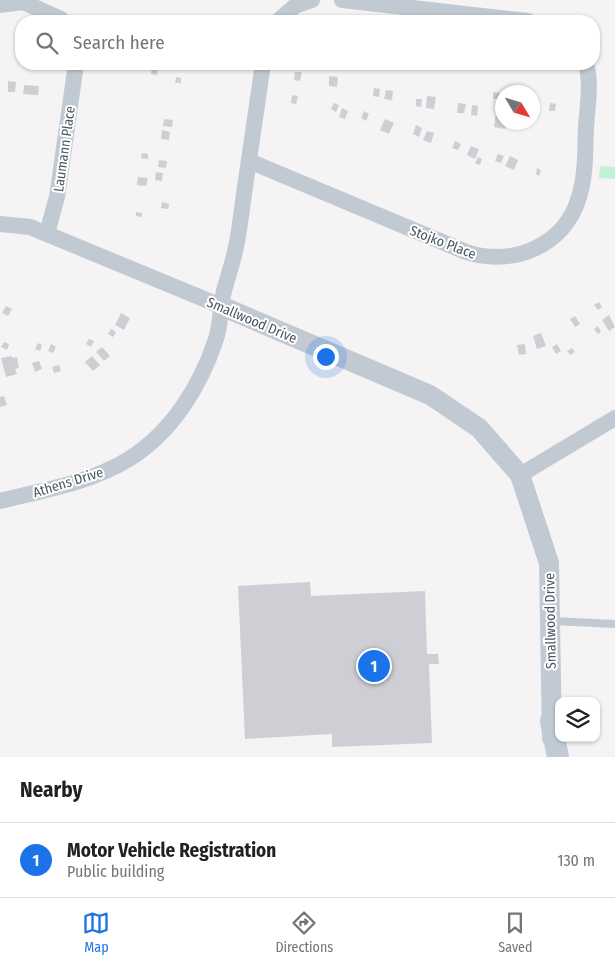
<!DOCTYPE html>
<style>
body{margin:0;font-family:"Fira Sans Condensed",sans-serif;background:#f6f6f6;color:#202124}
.controls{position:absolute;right:15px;bottom:15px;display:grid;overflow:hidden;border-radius:10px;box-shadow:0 1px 4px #0004}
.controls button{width:45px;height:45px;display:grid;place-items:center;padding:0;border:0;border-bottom:1px solid #e0e0e0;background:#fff;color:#202124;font:25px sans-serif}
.compass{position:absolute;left:495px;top:85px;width:45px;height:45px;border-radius:50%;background:#fff;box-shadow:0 1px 4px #0004;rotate:128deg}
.you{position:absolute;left:325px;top:356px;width:18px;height:18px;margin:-12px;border:4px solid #fff;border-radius:50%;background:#1a73e8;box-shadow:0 0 0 8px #1a73e833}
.badge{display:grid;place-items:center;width:32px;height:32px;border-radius:50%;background:#1a73e8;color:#fff;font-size:16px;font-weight:700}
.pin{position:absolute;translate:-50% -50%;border:2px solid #fff;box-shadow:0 1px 5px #0006}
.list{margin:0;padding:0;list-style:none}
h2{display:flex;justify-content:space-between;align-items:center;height:65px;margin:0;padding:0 20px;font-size:21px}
h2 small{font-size:16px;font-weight:400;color:#757577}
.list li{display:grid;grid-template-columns:32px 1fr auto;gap:15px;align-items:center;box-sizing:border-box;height:75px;padding:0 20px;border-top:1px solid #e0e0e0}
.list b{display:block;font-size:19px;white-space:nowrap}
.list p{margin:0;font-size:16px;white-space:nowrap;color:#757577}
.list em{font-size:16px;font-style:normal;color:#757577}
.icon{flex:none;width:28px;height:28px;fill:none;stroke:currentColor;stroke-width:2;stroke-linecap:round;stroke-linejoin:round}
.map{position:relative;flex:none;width:615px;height:757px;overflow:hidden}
.search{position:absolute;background:#fff;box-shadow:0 1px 4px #0004;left:15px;right:15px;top:15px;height:55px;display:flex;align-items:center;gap:12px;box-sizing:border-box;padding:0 18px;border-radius:20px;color:#757577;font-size:19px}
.sheet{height:140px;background:#fff}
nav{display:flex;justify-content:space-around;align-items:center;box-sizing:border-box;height:70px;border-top:1px solid #e0e0e0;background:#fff;font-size:14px;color:#757577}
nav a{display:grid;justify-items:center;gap:2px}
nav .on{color:#1a73e8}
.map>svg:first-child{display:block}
.green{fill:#c3f1d5}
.building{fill:#cdcfd5}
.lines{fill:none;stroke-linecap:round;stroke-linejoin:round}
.service{stroke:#c1cad2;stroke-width:8}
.minor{stroke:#c1cad2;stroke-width:16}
.tertiary{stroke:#c1cad2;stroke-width:20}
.secondary{stroke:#c1cbd6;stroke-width:22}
.labels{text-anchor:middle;stroke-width:4;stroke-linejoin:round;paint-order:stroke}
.street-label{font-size:14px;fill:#4a5661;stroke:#fff}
</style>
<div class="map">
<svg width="615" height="757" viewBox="0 0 615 757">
<rect width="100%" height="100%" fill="#f5f3f3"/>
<path class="green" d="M600,166L615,167V179L599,178Z"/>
<g class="building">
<path d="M152,67L158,68L157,75L151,74Z"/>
<path d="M295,72H302L300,81L294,80Z"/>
<path d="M329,76L338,77L337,87L329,86Z"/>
<path d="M176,77L181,78V83H175Z"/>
<path d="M8,81L16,82L15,92H8Z"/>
<path d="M24,85L39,86L38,95L23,94Z"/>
<path d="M374,88L380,89L379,97L373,96Z"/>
<path d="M386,90L393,91L392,100L384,99Z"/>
<path d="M493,92L501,93V99H493Z"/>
<path d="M292,95L298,96L296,104L291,103Z"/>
<path d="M427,96L436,97L434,109L426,108Z"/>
<path d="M416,99H422L421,107L416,106Z"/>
<path d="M334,103L339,105L336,112L331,109Z"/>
<path d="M458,103L466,104L464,113H457Z"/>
<path d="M550,103L556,104L555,111H549Z"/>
<path d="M472,105L478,106L477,116L471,115Z"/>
<path d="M342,108L348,111L345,119L339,117Z"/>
<path d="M364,111L369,114L366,121L361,118Z"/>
<path d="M496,112L502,113V122H506L505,129L494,127Z"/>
<path d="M164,119L173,120L172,127L163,126Z"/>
<path d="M385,119L394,123L389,134L380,130Z"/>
<path d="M416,125L422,128L419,137L413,134Z"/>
<path d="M162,130L170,132L169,140L161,139Z"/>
<path d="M427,131L434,133L431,143L423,140Z"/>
<path d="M455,141L461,144L458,150L452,148Z"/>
<path d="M471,146L479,149L475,159L467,155Z"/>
<path d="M142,153L148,154V159L141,158Z"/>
<path d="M498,154L504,156L501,163L495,161Z"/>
<path d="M510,156L518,160L514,170L505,166Z"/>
<path d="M478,157L482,159L480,165L475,163Z"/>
<path d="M159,160L167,161L166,168L158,167Z"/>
<path d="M537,168L541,170L539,176L536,174Z"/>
<path d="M156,172L163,173L162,181L155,180Z"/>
<path d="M138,177L148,178L146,186L137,185Z"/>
<path d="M162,202L169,204L168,209L161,208Z"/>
<path d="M136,212L142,213V217L136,216Z"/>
<path d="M599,302L602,307L598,310L594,305Z"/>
<path d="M6,306L12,309L8,316L2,313Z"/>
<path d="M121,313L130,318L124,330L115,325Z"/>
<path d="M609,315L615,327L609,331L602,320Z"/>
<path d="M575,316L580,324L575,327L570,319Z"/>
<path d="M598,326L601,332L598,334L594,329Z"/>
<path d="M111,329L116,332L113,337L108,334Z"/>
<path d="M541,333L546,346L537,349L533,336Z"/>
<path d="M89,339L94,341L91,347L86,344Z"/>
<path d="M4,342L9,344L7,350L1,347Z"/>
<path d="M38,343L42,345L40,351L35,349Z"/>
<path d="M51,344L56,347L53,353L48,351Z"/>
<path d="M525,344L526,354L519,355L517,345Z"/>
<path d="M557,344L561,351L556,354L552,347Z"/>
<path d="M102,347L110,356L104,361L96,352Z"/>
<path d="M572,348L575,352L570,355L567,351Z"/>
<path d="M12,356V358L17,357L19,368L15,369L17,374L6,377L1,358Z"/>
<path d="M92,356L100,365L93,371L85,362Z"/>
<path d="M39,361L42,369L35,372L32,363Z"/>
<path d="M59,365L61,371L54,373L52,367Z"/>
<path d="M4,396L7,405L0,407V397Z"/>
<path d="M310,582L311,596L425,591L427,654H438L439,664H429L432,743L332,747V734L245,739L238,586Z"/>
</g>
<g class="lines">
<path class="service" d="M552,621L615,624"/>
<g class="minor">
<path d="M342,0L528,21"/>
<path d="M0,5L23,2L61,19V21"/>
<path d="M278,21L295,6L312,0"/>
<path d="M249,161L466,252C513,267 565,246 579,197C586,175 585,151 586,128C587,107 592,84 586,64"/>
<path d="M0,224L30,227L221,306"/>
<path d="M47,233L57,197L76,64"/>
<path d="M520,475L615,418"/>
<path d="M0,501C44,490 90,483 129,459C172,432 200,387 216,339C221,324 220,307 224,291C228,276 233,262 236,247C240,228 242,207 245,187C251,146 257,105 263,64"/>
</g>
<path class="tertiary" d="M221,306L430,395L479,428L520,475L549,563L552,738"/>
<path class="secondary" d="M551,721L558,757"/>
</g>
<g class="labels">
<g class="street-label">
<text transform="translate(64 149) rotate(-82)" y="5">Laumann Place</text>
<text transform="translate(443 242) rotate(21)" y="5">Stojko Place</text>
<text transform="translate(252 320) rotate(23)" y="5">Smallwood Drive</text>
<text transform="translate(68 482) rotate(-17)" y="5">Athens Drive</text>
<text transform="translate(550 621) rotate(-91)" y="5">Smallwood Drive</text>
</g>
</g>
</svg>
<div class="controls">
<button><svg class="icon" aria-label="layers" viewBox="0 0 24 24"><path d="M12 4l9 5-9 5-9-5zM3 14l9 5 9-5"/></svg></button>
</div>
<svg class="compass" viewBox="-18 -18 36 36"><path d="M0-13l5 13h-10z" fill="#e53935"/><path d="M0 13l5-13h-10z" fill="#757577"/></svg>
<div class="you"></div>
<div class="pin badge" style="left:374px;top:666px">1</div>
<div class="search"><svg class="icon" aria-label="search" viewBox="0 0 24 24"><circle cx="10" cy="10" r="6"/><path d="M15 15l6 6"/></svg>Search here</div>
</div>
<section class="sheet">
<h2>Nearby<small></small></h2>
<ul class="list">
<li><span class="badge">1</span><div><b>Motor Vehicle Registration</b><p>Public building</p></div><em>130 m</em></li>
</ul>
</section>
<nav>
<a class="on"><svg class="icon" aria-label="map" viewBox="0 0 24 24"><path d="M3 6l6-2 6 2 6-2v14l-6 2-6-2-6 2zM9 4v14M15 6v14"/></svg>Map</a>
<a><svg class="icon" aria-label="directions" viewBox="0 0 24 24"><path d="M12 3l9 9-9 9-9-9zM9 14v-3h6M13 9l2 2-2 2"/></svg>Directions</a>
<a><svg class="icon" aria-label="saved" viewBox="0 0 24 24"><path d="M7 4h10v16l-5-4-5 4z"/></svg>Saved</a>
</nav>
